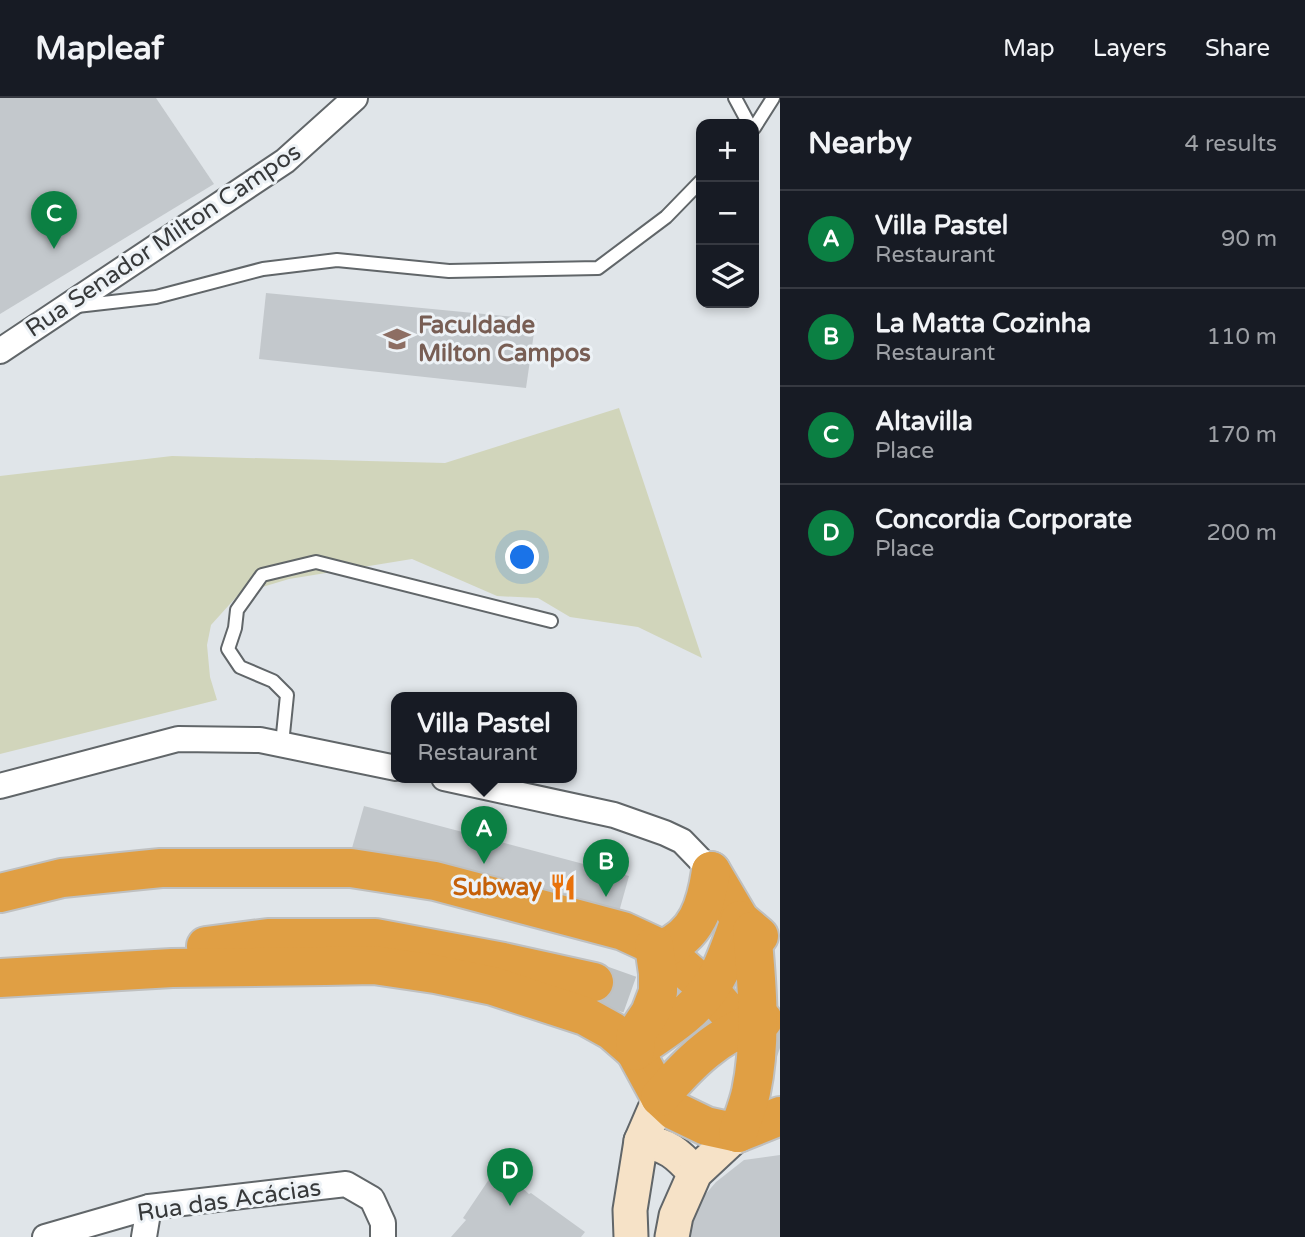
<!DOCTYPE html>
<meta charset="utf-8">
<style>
body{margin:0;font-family:"Varela Round",sans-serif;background:#242831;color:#f1f3f6}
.controls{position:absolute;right:21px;top:21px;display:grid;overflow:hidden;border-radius:14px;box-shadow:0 4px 10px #0003}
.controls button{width:63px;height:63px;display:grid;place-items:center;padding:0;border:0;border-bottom:2px solid #363941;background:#171b24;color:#f1f3f6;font:35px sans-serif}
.you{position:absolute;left:523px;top:460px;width:24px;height:24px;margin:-18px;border:5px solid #fff;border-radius:50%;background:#1a73e8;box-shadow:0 0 0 10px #1a73e833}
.badge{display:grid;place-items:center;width:46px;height:46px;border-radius:50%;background:#0b8043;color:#fff;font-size:23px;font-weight:700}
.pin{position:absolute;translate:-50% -58px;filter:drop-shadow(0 2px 4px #0008)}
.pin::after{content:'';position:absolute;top:37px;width:24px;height:21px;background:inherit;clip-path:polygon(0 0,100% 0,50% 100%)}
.popup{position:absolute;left:391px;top:594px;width:186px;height:91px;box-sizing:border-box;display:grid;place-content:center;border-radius:14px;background:#171b24;filter:drop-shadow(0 2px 5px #0005);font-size:23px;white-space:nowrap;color:#9ea1a6}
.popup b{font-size:26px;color:#f1f3f6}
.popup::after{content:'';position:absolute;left:50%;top:100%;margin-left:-14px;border:14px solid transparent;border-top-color:#171b24}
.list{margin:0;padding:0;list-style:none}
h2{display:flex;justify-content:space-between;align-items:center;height:91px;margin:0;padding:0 28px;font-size:30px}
h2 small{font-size:23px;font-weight:400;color:#9ea1a6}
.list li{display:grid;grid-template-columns:46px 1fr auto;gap:21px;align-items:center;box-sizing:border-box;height:98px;padding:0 28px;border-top:2px solid #363941}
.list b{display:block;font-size:26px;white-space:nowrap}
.list p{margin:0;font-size:23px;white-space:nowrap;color:#9ea1a6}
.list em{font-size:23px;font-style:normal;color:#9ea1a6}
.icon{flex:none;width:38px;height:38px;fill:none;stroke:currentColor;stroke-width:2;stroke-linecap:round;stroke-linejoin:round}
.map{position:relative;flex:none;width:780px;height:1139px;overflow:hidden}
header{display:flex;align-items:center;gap:42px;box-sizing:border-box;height:98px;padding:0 35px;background:#171b24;border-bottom:2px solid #363941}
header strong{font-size:33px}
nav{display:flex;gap:38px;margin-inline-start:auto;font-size:24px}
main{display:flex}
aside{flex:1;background:#171b24}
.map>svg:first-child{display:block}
.green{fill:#d1d5bb}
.building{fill:#c3c8cc}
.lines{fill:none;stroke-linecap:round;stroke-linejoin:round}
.highway-tunnel{stroke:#bec3c6;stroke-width:38;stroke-dasharray:38 19;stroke-linecap:butt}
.lane-casing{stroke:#616669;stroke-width:16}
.street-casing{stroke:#616669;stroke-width:28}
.secondary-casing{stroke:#616669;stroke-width:37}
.highway-casing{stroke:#bfc0c0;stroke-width:42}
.lane{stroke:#fff;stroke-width:12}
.street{stroke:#fff;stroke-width:24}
.secondary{stroke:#f6e2c7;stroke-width:33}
.highway{stroke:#e09f44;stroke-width:38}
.labels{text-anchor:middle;stroke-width:6;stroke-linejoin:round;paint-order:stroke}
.street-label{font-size:24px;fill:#37393a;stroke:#edf2f6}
.education-label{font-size:24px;font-weight:bold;fill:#785e54;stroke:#edf2f6;text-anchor:start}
.food-label{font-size:24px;font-weight:bold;fill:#c56008;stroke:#edf2f6;text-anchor:end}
</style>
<header>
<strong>Mapleaf</strong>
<nav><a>Map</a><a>Layers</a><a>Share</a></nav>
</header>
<main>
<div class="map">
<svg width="780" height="1139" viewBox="0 0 780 1139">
<rect width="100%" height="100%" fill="#e0e5e9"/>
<path class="green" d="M619,310L702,560L638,529L570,519L538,500L497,498L412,461L289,481L239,496L211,527L207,547L210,579L217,602L0,656V378L172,358L445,365Z"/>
<g class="building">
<path d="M0,0H156L214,86L0,216Z"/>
<path d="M266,195L536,221L526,290L259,261Z"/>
<path d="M364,708L629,778L617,821L352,750Z"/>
<path d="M780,1057V1139H681L698,1105L716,1084L744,1062Z"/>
<path d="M498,1068L529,1096L531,1095L585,1134L581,1139H451L466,1122L463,1120Z"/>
</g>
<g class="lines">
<path class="highway-tunnel" d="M594,884L780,950"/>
<g class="lane-casing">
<g id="lane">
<path d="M735,0L749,26"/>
<path d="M754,30L773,0"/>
<path d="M77,208L156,199L263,171L337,162L449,173L598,170L666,119L701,83"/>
<path d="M282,646L287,597L273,583L240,569L228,551L235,530L237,512L262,477L316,464L551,523"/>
</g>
</g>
<g class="street-casing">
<g id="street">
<path d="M0,253L285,63L355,0"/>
<path d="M444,680L614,717L665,735L682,743L711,773"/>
<path d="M0,688L178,641L260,642L396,670"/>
<path d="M45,1139L149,1109L346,1086L372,1101L383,1125V1139"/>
<path d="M144,1139L149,1109"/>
</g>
</g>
<g class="secondary-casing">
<g id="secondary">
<path d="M641,1043C668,1047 677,1055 695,1075"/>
<path d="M631,1139L630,1112L641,1043L660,999"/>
<path d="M672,1139L676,1118L695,1075L738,1035"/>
</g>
</g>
<g class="highway-casing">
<g id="highway">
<path d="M711,773L740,822L759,838"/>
<path d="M0,795L62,780L161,770H351L435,783L623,833L662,851L709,892L755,945"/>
<path d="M206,848L268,840H375L503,864L594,884"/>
<path d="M662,851C697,838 706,807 711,773"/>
<path d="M0,880L172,870L325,868L374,867L435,876L493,888L585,918L612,933L635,953L660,999L675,1013L706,1028L738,1035L780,1018"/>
<path d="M635,953C661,934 690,918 709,891C724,871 731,845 740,822"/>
<path d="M635,953L636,936L650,915L658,894V875L654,848"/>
<path d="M660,999C688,966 719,934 763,922"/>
<path d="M738,1035C742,1022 748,1008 751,994C762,942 757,885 752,833"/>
</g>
</g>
<use href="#lane" class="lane"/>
<use href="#street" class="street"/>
<use href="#secondary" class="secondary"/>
<use href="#highway" class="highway"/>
</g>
<defs>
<g id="university-bare" transform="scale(2.1)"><path d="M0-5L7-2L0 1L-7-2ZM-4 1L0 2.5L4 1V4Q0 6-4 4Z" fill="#8d6e63" stroke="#edf2f6" stroke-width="2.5" paint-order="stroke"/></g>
<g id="restaurant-bare" transform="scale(2.1)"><path d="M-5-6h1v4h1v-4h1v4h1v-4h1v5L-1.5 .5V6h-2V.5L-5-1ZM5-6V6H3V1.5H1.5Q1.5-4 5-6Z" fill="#e8710a" stroke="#edf2f6" stroke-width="2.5" paint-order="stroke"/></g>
</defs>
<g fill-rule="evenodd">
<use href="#university-bare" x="397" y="241"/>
<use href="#restaurant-bare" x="563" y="789"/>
</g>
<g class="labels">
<g class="street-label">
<text transform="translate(163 142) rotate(-34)" y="8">Rua Senador Milton Campos</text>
<text transform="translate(229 1102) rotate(-8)" y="8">Rua das Acácias</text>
</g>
<g class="education-label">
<text x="418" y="235">Faculdade<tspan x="418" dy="28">Milton Campos</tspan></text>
</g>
<g class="food-label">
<text x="542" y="797">Subway</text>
</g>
</g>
</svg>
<div class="controls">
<button>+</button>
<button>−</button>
<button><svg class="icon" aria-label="layers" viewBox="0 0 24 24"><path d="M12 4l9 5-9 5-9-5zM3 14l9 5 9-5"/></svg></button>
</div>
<div class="you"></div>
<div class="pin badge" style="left:484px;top:766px">A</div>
<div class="popup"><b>Villa Pastel</b>Restaurant</div>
<div class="pin badge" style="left:606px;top:799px">B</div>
<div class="pin badge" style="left:54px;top:151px">C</div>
<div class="pin badge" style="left:510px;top:1108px">D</div>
</div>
<aside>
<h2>Nearby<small>4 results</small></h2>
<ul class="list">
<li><span class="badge">A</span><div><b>Villa Pastel</b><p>Restaurant</p></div><em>90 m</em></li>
<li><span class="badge">B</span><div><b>La Matta Cozinha</b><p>Restaurant</p></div><em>110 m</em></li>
<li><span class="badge">C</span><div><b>Altavilla</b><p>Place</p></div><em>170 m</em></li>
<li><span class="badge">D</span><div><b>Concordia Corporate</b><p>Place</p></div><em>200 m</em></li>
</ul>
</aside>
</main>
